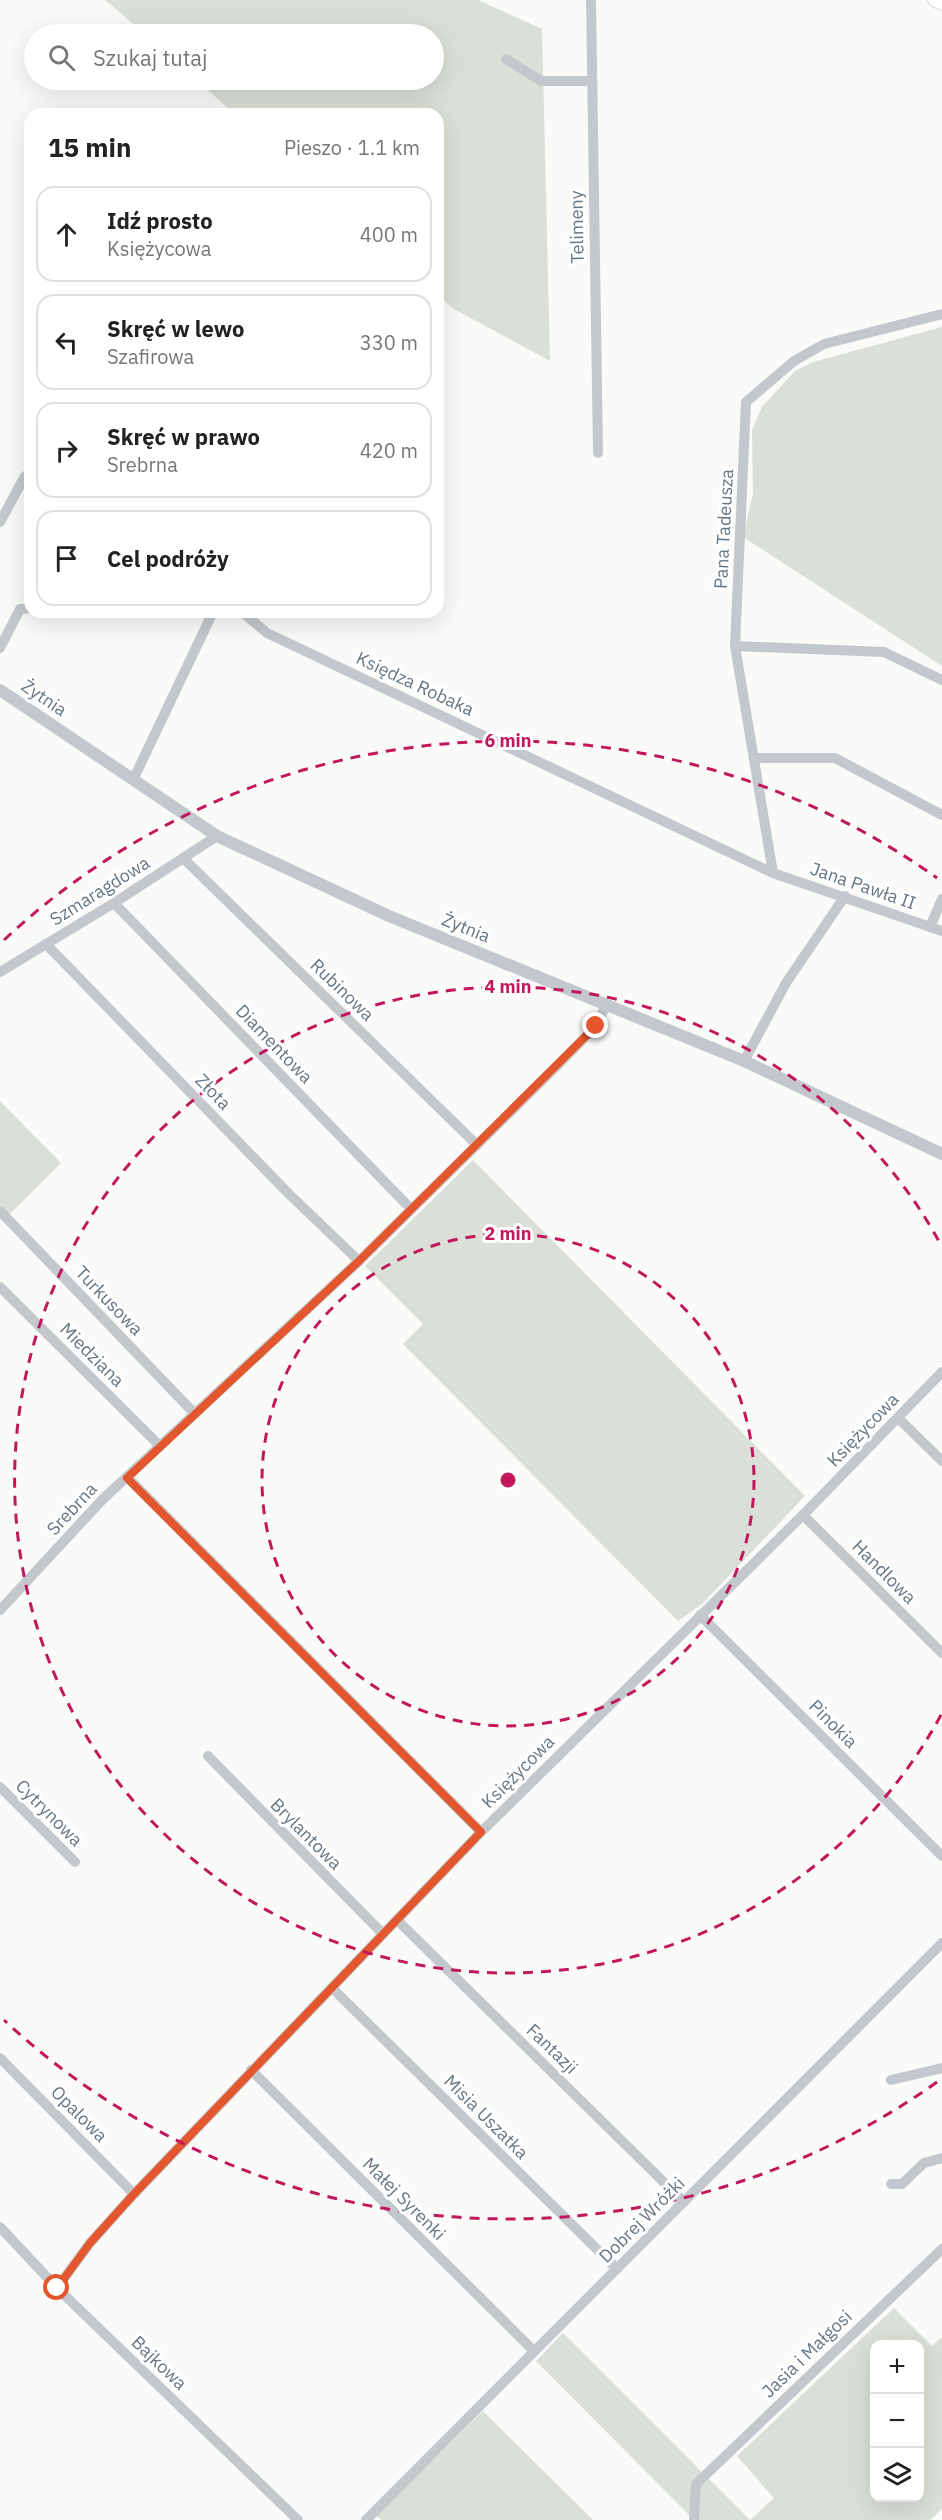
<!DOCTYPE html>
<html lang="pl">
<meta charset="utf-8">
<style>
body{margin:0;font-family:"IBM Plex Sans",sans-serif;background:#f6f6f6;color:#222}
.controls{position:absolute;right:18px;bottom:18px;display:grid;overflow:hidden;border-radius:12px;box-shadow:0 6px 24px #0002}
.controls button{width:54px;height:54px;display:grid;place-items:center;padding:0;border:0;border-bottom:2px solid #e0e0e0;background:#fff;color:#222;font:30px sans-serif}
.stop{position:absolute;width:18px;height:18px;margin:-14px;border:4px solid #e4572e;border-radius:50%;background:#fff}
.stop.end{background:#e4572e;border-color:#fff;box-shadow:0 2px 6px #0008}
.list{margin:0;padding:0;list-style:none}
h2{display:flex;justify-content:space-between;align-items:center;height:78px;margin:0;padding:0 24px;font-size:26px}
h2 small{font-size:20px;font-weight:400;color:#767676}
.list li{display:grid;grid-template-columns:39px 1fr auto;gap:18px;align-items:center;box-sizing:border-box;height:96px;margin:0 12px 12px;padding:0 12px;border:2px solid #e0e0e0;border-radius:18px}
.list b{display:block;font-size:22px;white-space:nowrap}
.list p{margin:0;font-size:20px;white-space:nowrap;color:#767676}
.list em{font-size:20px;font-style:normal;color:#767676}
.icon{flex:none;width:33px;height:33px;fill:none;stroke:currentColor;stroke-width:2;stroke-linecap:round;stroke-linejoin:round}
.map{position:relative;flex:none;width:942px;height:2520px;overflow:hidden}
.search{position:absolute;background:#fff;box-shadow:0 6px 24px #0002;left:24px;top:24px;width:420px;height:66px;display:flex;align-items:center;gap:15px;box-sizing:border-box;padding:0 21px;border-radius:33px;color:#767676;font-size:22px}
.panel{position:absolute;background:#fff;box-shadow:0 6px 24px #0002;left:24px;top:108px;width:420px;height:510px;border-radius:18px}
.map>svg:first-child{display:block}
.green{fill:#dadfd7;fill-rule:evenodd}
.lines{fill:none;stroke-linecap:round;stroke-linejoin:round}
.secondary-casing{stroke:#b3babf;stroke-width:15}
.minor{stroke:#c3c8cc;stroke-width:10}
.tertiary{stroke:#c3c8cc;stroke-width:12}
.secondary{stroke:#fff;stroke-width:14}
.route{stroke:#e4572e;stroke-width:8}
.ring{fill:none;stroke:#c2185b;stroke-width:3;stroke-dasharray:10 8}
.labels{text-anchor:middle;stroke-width:6;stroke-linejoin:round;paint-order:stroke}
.street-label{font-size:18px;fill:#657683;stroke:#fff}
.centre{fill:#c2185b;stroke:#fff;stroke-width:3}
.ring-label{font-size:18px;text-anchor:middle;font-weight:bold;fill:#c2185b;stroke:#fff;stroke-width:6;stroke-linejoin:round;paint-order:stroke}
</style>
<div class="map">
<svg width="942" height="2520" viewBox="0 0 942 2520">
<rect width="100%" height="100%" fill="#fafaf8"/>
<g class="green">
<path d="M105,0H478L542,29L550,361L454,309L438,296V114H234L197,80H434V34H145Z"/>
<path d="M942,327V666L743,537L753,494L752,430L762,407L795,371L813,362Z"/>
<path d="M0,1101L61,1163L9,1215L0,1206Z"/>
<path d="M473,1160L805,1496L702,1604L678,1621L403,1344L423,1324L365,1266Z"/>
<path d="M894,2308L932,2346L942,2337V2509L930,2520H750L774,2498L737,2456ZM874,2344H920V2498H874Z"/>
<path d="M563,2333L750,2520H694L536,2361Z"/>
<path d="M483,2411L593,2520H381L376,2515Z"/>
</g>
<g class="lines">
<g class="secondary-casing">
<path id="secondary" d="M935,0L942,3"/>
</g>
<g class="minor">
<path d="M591,0L598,453"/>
<path d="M506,59L541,81H591"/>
<path d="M0,522L25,476"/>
<path d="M242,612L267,633L773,873L942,931"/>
<path d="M735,646L884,652L942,680"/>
<path d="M0,648L20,609L30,608"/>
<path d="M755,758H835L942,815"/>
<path d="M133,780L213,612"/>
<path d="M183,858L477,1145"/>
<path d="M773,873L735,646L746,402L794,361L824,344L942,314"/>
<path d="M114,903L411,1209"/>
<path d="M930,927L942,899"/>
<path d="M46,944L289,1194L359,1261"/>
<path d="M0,972L114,903L217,836"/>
<path d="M744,1061L786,983L845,896"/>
<path d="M0,1211L195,1414"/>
<path d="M0,1287L160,1446"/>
<path d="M898,1418L942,1461"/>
<path d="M127,1477L481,1832"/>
<path d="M803,1515L942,1653"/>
<path d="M0,1610L103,1499L359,1261L559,1064L596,1026L606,1005"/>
<path d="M700,1615L942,1856"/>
<path d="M208,1756L383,1934"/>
<path d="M0,1787L75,1862"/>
<path d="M397,1920L684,2202"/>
<path d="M333,1989L617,2269"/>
<path d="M0,2058L134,2194"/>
<path d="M251,2070L534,2351"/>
<path d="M891,2080L942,2068"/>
<path d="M891,2184H902L924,2163L942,2158"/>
<path d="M0,2227L57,2288L298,2520"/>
<path d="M57,2288L90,2243L134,2194L481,1832L805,1513L942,1372"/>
<path d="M366,2520L942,1943"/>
<path d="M694,2520L696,2484L942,2249"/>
</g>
<path class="tertiary" d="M0,690L217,836L389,916L744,1061L942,1154"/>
<use href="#secondary" class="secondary"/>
</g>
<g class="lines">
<path class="route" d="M57,2288L90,2243L134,2194L481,1832L127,1478L359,1261L596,1026"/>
</g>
<g class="ring">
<circle cx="508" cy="1480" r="246"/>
<path d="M941 1715A493 493 0 1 1 941 1245"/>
<path d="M937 2082A739 739 0 0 1 4 2020M4 940A739 739 0 0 1 937 878"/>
</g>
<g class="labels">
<g class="street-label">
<text transform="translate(577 227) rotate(-91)" y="6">Telimeny</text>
<text transform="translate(724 529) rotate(-87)" y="6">Pana Tadeusza</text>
<text transform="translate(415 684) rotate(25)" y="6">Księdza Robaka</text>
<text transform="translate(44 698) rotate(34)" y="6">Żytnia</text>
<text transform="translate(863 886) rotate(19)" y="6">Jana Pawła II</text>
<text transform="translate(100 891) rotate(-32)" y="6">Szmaragdowa</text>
<text transform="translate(466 928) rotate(22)" y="6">Żytnia</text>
<text transform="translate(342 990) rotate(44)" y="6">Rubinowa</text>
<text transform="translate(274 1044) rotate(46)" y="6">Diamentowa</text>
<text transform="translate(213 1092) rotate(46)" y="6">Złota</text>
<text transform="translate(109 1301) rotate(46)" y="6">Turkusowa</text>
<text transform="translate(92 1355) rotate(45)" y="6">Miedziana</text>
<text transform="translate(863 1430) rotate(-46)" y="6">Księżycowa</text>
<text transform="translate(72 1509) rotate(-47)" y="6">Srebrna</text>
<text transform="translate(884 1572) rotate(45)" y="6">Handlowa</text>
<text transform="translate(833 1724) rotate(45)" y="6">Pinokia</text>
<text transform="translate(518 1772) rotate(-45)" y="6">Księżycowa</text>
<text transform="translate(49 1813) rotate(45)" y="6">Cytrynowa</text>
<text transform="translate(306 1834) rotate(45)" y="6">Brylantowa</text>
<text transform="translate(552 2049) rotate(44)" y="6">Fantazji</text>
<text transform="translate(79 2114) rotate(45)" y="6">Opalowa</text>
<text transform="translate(486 2117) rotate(45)" y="6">Misia Uszatka</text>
<text transform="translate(404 2199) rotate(45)" y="6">Małej Syrenki</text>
<text transform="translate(642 2220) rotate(-45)" y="6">Dobrej Wróżki</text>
<text transform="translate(807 2354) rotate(-44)" y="6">Jasia i Małgosi</text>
<text transform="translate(159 2363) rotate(44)" y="6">Bajkowa</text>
</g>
</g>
<circle cx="508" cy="1480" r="9" class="centre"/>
<g class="ring-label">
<text x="508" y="747">6 min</text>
<text x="508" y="993">4 min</text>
<text x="508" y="1240">2 min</text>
</g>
</svg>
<div class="controls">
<button>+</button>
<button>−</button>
<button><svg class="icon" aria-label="layers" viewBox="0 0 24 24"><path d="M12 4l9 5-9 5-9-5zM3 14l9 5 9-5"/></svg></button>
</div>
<div class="stop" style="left:57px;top:2288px"></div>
<div class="stop end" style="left:596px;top:1026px"></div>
<div class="search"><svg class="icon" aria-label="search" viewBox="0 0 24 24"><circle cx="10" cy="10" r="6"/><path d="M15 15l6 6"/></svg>Szukaj tutaj</div>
<section class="panel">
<h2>15 min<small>Pieszo · 1.1 km</small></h2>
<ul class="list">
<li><svg class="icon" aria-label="ahead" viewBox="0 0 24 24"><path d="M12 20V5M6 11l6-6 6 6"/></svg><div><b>Idź prosto</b><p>Księżycowa</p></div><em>400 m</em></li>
<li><svg class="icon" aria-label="left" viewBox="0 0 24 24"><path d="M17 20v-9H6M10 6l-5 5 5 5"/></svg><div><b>Skręć w lewo</b><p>Szafirowa</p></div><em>330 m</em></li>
<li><svg class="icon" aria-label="right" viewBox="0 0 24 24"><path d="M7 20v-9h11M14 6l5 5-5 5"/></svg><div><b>Skręć w prawo</b><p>Srebrna</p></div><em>420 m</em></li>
<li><svg class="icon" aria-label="arrive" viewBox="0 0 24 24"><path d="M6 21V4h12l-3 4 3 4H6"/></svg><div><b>Cel podróży</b></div></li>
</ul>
</section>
</div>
